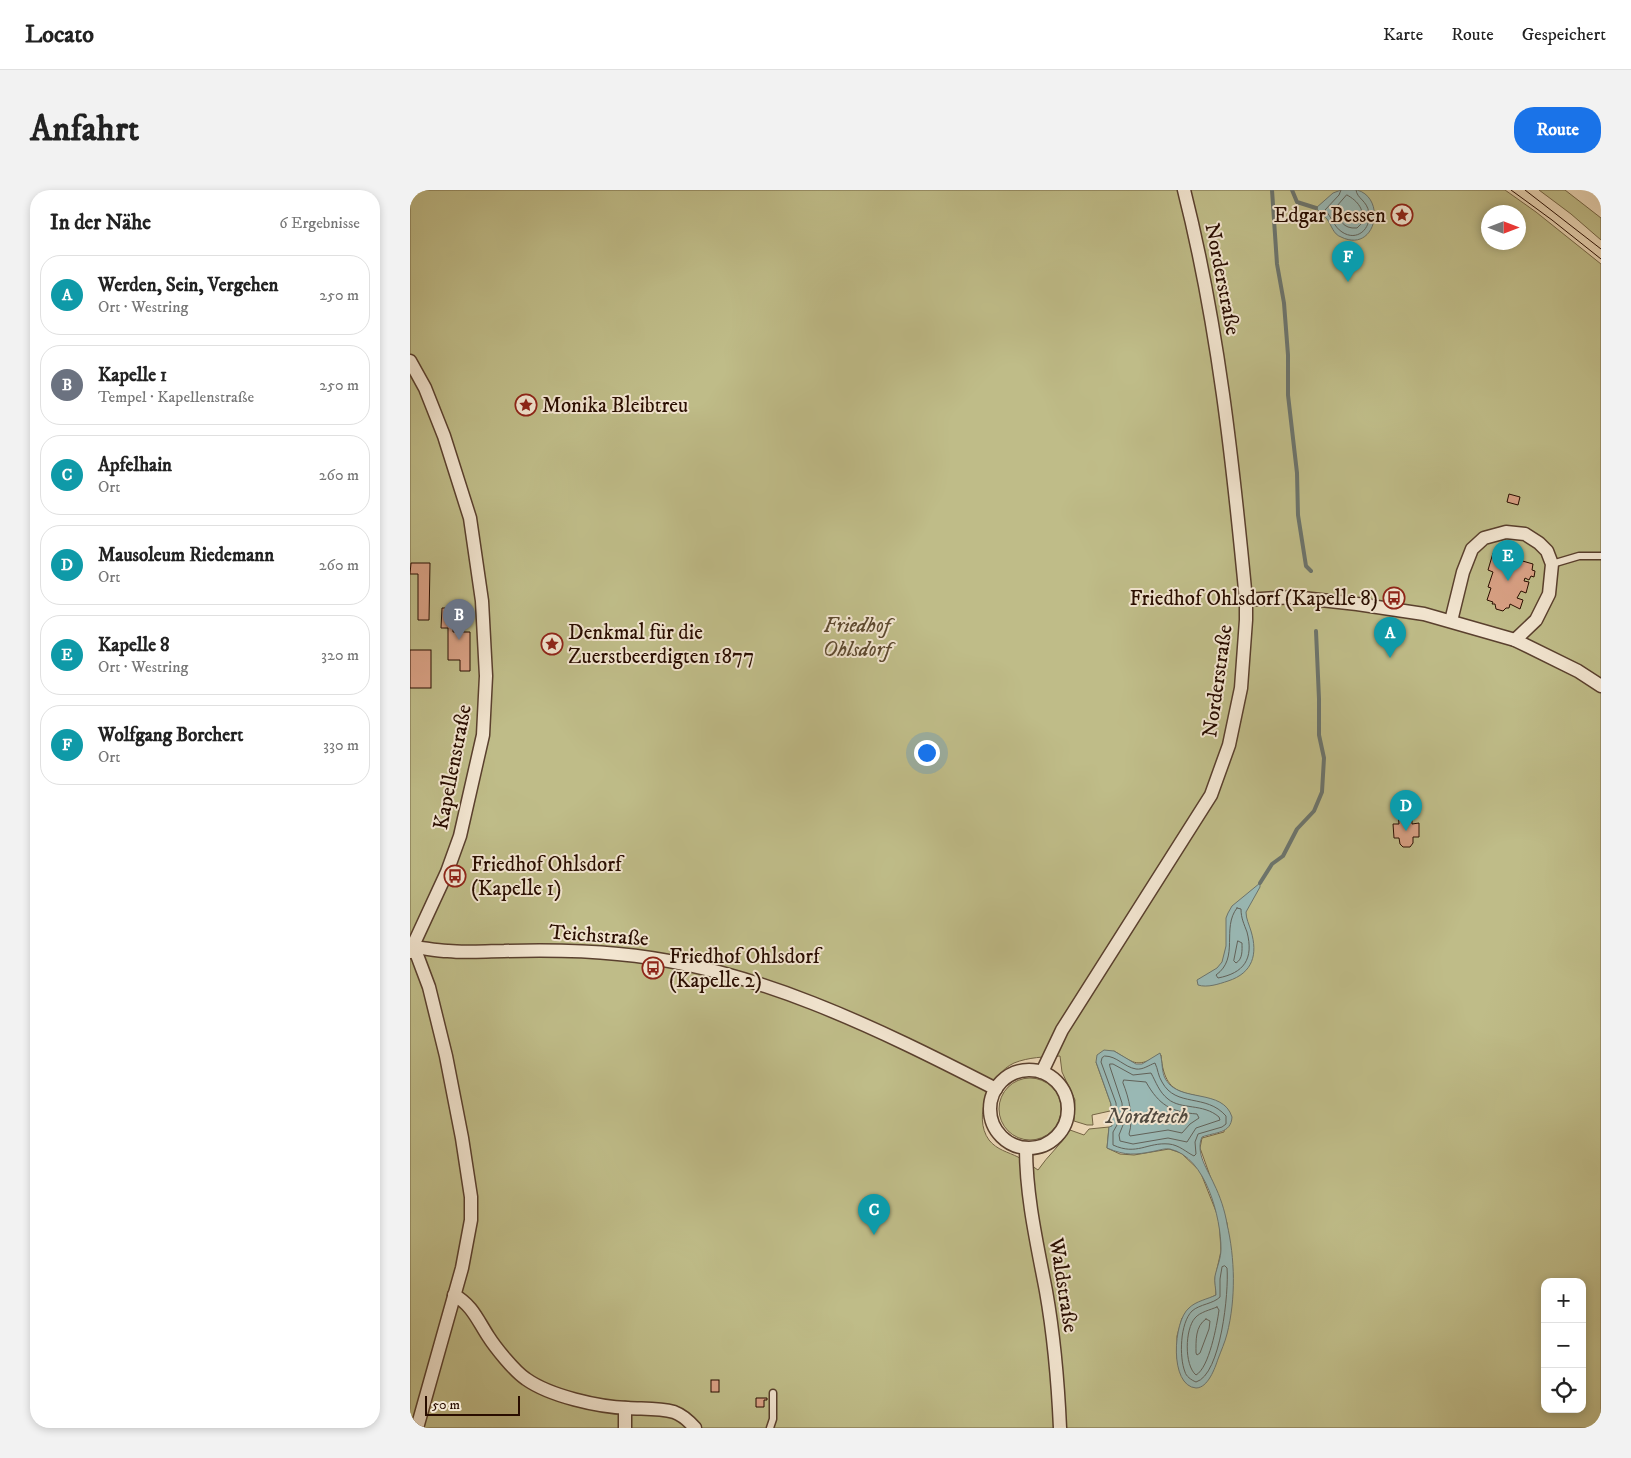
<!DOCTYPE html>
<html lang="de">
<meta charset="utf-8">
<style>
body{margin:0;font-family:"IM FELL DW Pica",serif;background:#f2f2f2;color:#222}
.controls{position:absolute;right:15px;bottom:15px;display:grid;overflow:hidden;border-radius:10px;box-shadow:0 2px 8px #0003}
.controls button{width:45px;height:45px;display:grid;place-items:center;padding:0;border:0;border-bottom:1px solid #e0e0e0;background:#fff;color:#222;font:25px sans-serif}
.compass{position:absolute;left:1071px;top:15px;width:45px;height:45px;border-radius:50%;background:#fff;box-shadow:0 2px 8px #0003;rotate:90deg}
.scale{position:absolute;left:15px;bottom:12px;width:95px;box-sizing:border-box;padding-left:5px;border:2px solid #290d00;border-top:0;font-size:14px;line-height:18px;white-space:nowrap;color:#290d00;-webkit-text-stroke:4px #f2e5d0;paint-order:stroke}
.you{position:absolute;left:516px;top:562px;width:18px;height:18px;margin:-12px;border:4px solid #fff;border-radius:50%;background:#1a73e8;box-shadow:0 0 0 8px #1a73e833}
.badge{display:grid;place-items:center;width:32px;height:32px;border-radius:50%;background:#1a73e8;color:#fff;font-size:16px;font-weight:700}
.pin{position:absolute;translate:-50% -41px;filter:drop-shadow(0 1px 2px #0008)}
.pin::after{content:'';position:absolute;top:26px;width:18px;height:15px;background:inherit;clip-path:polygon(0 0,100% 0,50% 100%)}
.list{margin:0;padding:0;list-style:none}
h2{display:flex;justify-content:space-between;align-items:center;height:65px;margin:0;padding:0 20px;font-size:21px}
h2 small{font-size:16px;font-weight:400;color:#767676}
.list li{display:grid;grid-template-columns:32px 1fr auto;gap:15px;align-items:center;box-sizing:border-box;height:80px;margin:0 10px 10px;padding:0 10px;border:1px solid #e0e0e0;border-radius:20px}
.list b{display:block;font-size:19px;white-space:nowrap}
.list p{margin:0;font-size:16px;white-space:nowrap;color:#767676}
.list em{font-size:16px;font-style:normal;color:#767676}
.icon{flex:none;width:28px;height:28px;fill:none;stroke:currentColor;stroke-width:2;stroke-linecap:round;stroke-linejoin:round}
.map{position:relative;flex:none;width:1191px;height:1238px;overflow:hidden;border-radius:20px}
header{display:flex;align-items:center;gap:30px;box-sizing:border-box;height:70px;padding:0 25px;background:#fff;border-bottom:1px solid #e0e0e0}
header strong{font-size:24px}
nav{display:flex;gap:28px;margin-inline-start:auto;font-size:18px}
.intro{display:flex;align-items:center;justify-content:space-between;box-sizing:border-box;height:120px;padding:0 30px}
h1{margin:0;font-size:35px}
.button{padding:12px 22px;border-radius:20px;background:#1a73e8;color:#fff;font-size:18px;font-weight:700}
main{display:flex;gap:30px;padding:0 30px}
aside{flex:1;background:#fff;border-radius:20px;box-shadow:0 2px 8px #0003}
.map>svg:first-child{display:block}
.green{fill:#bfbc88;stroke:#746444;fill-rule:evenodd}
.water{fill:#99b8b4;stroke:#6c746c}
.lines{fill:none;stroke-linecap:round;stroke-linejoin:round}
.shore{stroke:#61625a;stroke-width:1}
.stream{stroke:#6c746c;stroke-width:4}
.building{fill:#d9a185;stroke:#290d00}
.lane-casing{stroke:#5a402e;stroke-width:9}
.street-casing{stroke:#5a402e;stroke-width:15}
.lane{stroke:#f2e5d0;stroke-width:6}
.street{stroke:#f2e5d0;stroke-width:12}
.tram{stroke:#290d00;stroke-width:1}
.labels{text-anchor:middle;stroke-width:4;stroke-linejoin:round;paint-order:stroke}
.poi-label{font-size:21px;fill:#290d00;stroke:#f2e5d0;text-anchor:start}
.street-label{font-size:21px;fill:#290d00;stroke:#f2e5d0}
.park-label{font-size:21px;font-style:italic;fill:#5e4a30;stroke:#f2e5d0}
.water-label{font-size:22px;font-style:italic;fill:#50493f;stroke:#f2e5d0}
</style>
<header>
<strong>Locato</strong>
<nav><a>Karte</a><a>Route</a><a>Gespeichert</a></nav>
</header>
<div class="intro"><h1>Anfahrt</h1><a class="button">Route</a></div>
<main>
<aside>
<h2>In der Nähe<small>6 Ergebnisse</small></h2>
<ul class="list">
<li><span class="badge" style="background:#0f9aa8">A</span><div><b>Werden, Sein, Vergehen</b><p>Ort · Westring</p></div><em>250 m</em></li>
<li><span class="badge" style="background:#6b7280">B</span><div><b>Kapelle 1</b><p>Tempel · Kapellenstraße</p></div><em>250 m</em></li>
<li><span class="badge" style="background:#0f9aa8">C</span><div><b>Apfelhain</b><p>Ort</p></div><em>260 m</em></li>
<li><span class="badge" style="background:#0f9aa8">D</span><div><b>Mausoleum Riedemann</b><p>Ort</p></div><em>260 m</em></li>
<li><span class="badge" style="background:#0f9aa8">E</span><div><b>Kapelle 8</b><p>Ort · Westring</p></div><em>320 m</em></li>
<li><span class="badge" style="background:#0f9aa8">F</span><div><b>Wolfgang Borchert</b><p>Ort</p></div><em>330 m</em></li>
</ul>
</aside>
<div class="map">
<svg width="1191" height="1238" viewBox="0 0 1191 1238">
<rect width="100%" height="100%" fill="#ebd7b6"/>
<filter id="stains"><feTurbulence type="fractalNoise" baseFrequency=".004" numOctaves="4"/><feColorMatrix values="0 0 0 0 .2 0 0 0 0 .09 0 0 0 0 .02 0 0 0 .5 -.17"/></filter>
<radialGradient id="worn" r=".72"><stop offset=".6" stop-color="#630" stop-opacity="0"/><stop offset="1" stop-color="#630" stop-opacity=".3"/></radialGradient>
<g class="green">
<path d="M0,0H1095L1126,22L1191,74V1238H0ZM1078,22H1108V52H1078ZM704,861C727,875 726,877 751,865C755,916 784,896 815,917L814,942L792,948L790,958L817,1033L823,1087L767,1169V1146L772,1128L798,1109L806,1105L805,1088L811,1061L809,1029L790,981L771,963L759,959L724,965L710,964L697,958L699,937L679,939L674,945L660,940C651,955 638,965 628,980C622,976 615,971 608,967C598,962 587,960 579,950C562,927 580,884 604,873C619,867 634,867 650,866L652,882L665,910L664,931L677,935H683L682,925L700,921L701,914L686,872ZM1135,1092H1172V1219H1135Z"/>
<path d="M1129,0H1155L1191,28V50L1161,24Z"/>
<circle cx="620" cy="919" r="31"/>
</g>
<g class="water">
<path d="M931,0C936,0 942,0 947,0C977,8 966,64 931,47C923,44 922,36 917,29C914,25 909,22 906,18L923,3Z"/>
<path d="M850,693V697L836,722C836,729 839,734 841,741C848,764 843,783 818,791C809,794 797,798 788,795L787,790L807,778L812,772L816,756V728L818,723L822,716Z"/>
<path d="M694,860L704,861L726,874H732L750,863C753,872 751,882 756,890C770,913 813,898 822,927C821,944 805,942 792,947C785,963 798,980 804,994C810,1006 815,1021 817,1034C825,1068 826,1109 817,1144C815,1152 811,1161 808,1169C805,1178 798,1198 786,1198C759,1196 763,1131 779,1118C786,1111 798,1109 806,1105C806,1099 804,1092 805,1086C807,1077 811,1068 811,1059C811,1028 796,967 760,959C756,958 750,960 745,961C725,965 716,966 697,958L699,937L702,936L701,914L686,872L687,865Z"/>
</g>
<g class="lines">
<g class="shore">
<path d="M931,0L929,5L915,20C921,26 924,37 932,42C947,52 961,39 959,23C957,10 947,9 946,0"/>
<path d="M937,5C948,11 955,20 952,33L947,38C932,39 931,30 924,20Z"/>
<path d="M827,718L831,719C831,728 834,734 837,742C844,769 834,783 808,788L806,785C830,768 811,738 827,718Z"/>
<path d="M828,751L832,753C832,760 833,769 826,773L824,771Z"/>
<path d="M695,866C707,866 714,877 726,879C733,880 739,875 745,873C748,879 748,886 752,892C766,918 796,903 816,926V934L812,937L788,944L785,952L786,964L784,966C776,962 769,955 759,954C737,952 727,966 703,955V942L707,935L706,913L691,872L692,868Z"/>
<path d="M700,874H703L723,885L741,883C746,892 749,902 758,909C771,920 793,913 809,927L810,930L786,938L777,952L758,948L723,954L710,951L709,945L713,935L712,913L700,877Z"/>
<path d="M714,890L736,892C749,915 761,922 787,924L789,928L780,934L772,943L758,940L720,946L719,944C724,928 719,908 713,893Z"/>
<path d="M815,1076L817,1078C819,1101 811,1185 786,1192C781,1190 776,1186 775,1182C769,1167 770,1133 782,1121C790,1114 803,1114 810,1107V1089L812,1077Z"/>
<path d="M807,1117L809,1120C807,1135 799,1178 786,1185C774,1175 775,1139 785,1128C790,1122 800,1120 807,1117Z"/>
<path d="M796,1129L800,1131L799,1139L790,1163L787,1165L786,1163C786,1151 785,1136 796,1129Z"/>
</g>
<g class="stream">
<path d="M862,0L867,74L874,113L878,165V205L887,283L888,325L896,376L901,381"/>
<path d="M882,0L887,12L906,18"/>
<path d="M850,693L862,674L873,666L887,639L904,621L912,602L914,568L909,545V509L906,441"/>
</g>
</g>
<g class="building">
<path d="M1099,304L1110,307L1108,315L1097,312Z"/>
<path d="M1083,363L1096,366L1093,374L1107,378L1109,370L1123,374L1122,380L1125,381L1124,387L1121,386L1119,390L1115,388L1114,391L1119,392L1116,403L1111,401L1107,408L1113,410L1110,419L1100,414L1099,418H1096L1093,421L1086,419L1085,414H1082L1083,412L1077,410L1081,398L1078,397L1083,382L1078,380Z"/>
<path d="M1,373H20L19,430H8V384H0Z"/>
<path d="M32,418H56V431H43V442H60V481H50V470H38V438H31Z"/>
<rect x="0" y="460" width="21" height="38"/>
<path d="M1002,623V634L1009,633V647H1003V653L1000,657H993L990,654L989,648H984L983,634H989L988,624Z"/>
<rect x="301" y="1190" width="8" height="12"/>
<path d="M346,1208H357V1210H354V1217H346Z"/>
</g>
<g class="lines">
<g class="lane-casing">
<g id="lane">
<path d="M1142,374L1169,366H1191"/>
<path d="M360,1238L363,1229V1203"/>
</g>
</g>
<g class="street-casing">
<g id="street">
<path d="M0,171L15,198L34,246L60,328L72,411L76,486L73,545L50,646L37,682L0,762"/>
<path d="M836,410L883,407L947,414L1014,424L1105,450L1168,481L1191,496"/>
<path d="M1041,431L1053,382L1062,359L1074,348L1096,342L1115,344L1129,353L1137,361L1142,374L1139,404L1126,430L1105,450"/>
<path d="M4,757C15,758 26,761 38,761C56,763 76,761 94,761C132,760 170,760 208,764C342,776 467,838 586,899"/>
<path d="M4,757L19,797L36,866L52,948L61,1007V1030L52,1078L7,1238"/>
<circle cx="619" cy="919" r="39"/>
<path d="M632,882L652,840L801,605L819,555L831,498L836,430V410C823,273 808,134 774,0"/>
<path d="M616,958C616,1006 627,1054 636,1101C644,1146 648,1193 650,1238"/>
<path d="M44,1105C62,1115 67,1129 78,1146C85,1157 104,1181 116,1189C140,1206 188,1217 218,1218C233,1219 249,1218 264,1222C272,1225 279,1231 285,1238"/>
<path d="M215,1218V1238"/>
</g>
</g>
<use href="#lane" class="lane"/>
<use href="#street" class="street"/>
<g class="tram">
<path d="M1101,0L1142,30L1191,69"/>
<path d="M1115,0L1191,59"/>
</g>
</g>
<defs>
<g id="sight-ring" transform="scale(1.125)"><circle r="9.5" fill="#f2e5d0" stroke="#8f2418" stroke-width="1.5"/><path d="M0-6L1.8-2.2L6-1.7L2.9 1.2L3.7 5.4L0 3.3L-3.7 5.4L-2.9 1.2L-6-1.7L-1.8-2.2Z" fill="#8f2418"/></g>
<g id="bus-ring" transform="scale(1.125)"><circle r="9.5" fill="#f2e5d0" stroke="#8f2418" stroke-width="1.5"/><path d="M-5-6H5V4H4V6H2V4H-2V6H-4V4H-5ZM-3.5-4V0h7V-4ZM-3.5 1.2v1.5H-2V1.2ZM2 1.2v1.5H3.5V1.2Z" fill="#8f2418"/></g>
</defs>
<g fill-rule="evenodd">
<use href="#sight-ring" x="992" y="25"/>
<use href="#sight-ring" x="116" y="215"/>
<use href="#bus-ring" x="984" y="408"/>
<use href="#sight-ring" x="142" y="454"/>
<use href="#bus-ring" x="45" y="686"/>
<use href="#bus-ring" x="243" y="778"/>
</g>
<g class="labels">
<g class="poi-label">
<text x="976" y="32" text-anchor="end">Edgar Bessen</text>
<text x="132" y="222">Monika Bleibtreu</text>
<text x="968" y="415" text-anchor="end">Friedhof Ohlsdorf (Kapelle 8)</text>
<text x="158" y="449">Denkmal für die<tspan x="158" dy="24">Zuerstbeerdigten 1877</tspan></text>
<text x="61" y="681">Friedhof Ohlsdorf<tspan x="61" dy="24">(Kapelle 1)</tspan></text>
<text x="259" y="773">Friedhof Ohlsdorf<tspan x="259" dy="24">(Kapelle 2)</tspan></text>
</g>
<g class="street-label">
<text transform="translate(813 89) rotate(79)" y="7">Norderstraße</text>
<text transform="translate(807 491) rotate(-82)" y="7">Norderstraße</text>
<text transform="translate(42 577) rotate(-79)" y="7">Kapellenstraße</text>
<text transform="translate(189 745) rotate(4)" y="7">Teichstraße</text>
<text transform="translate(654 1095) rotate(81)" y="7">Waldstraße</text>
</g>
<g class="park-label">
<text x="447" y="442">Friedhof<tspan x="447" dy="24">Ohlsdorf</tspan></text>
</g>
<g class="water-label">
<text x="737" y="933">Nordteich</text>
</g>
</g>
<rect width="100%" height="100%" filter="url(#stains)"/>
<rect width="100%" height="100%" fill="url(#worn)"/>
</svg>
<div class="controls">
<button>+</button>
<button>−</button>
<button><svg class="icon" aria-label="locate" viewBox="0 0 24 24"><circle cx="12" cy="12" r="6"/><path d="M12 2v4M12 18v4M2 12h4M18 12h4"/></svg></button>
</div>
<svg class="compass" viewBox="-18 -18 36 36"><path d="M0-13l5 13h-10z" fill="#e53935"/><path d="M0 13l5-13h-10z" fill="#767676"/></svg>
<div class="scale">50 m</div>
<div class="you"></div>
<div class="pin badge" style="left:980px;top:468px;background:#0f9aa8">A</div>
<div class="pin badge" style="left:49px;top:450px;background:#6b7280">B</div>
<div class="pin badge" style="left:464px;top:1045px;background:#0f9aa8">C</div>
<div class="pin badge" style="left:996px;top:641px;background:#0f9aa8">D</div>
<div class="pin badge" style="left:1098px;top:391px;background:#0f9aa8">E</div>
<div class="pin badge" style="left:938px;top:92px;background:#0f9aa8">F</div>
</div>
</main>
